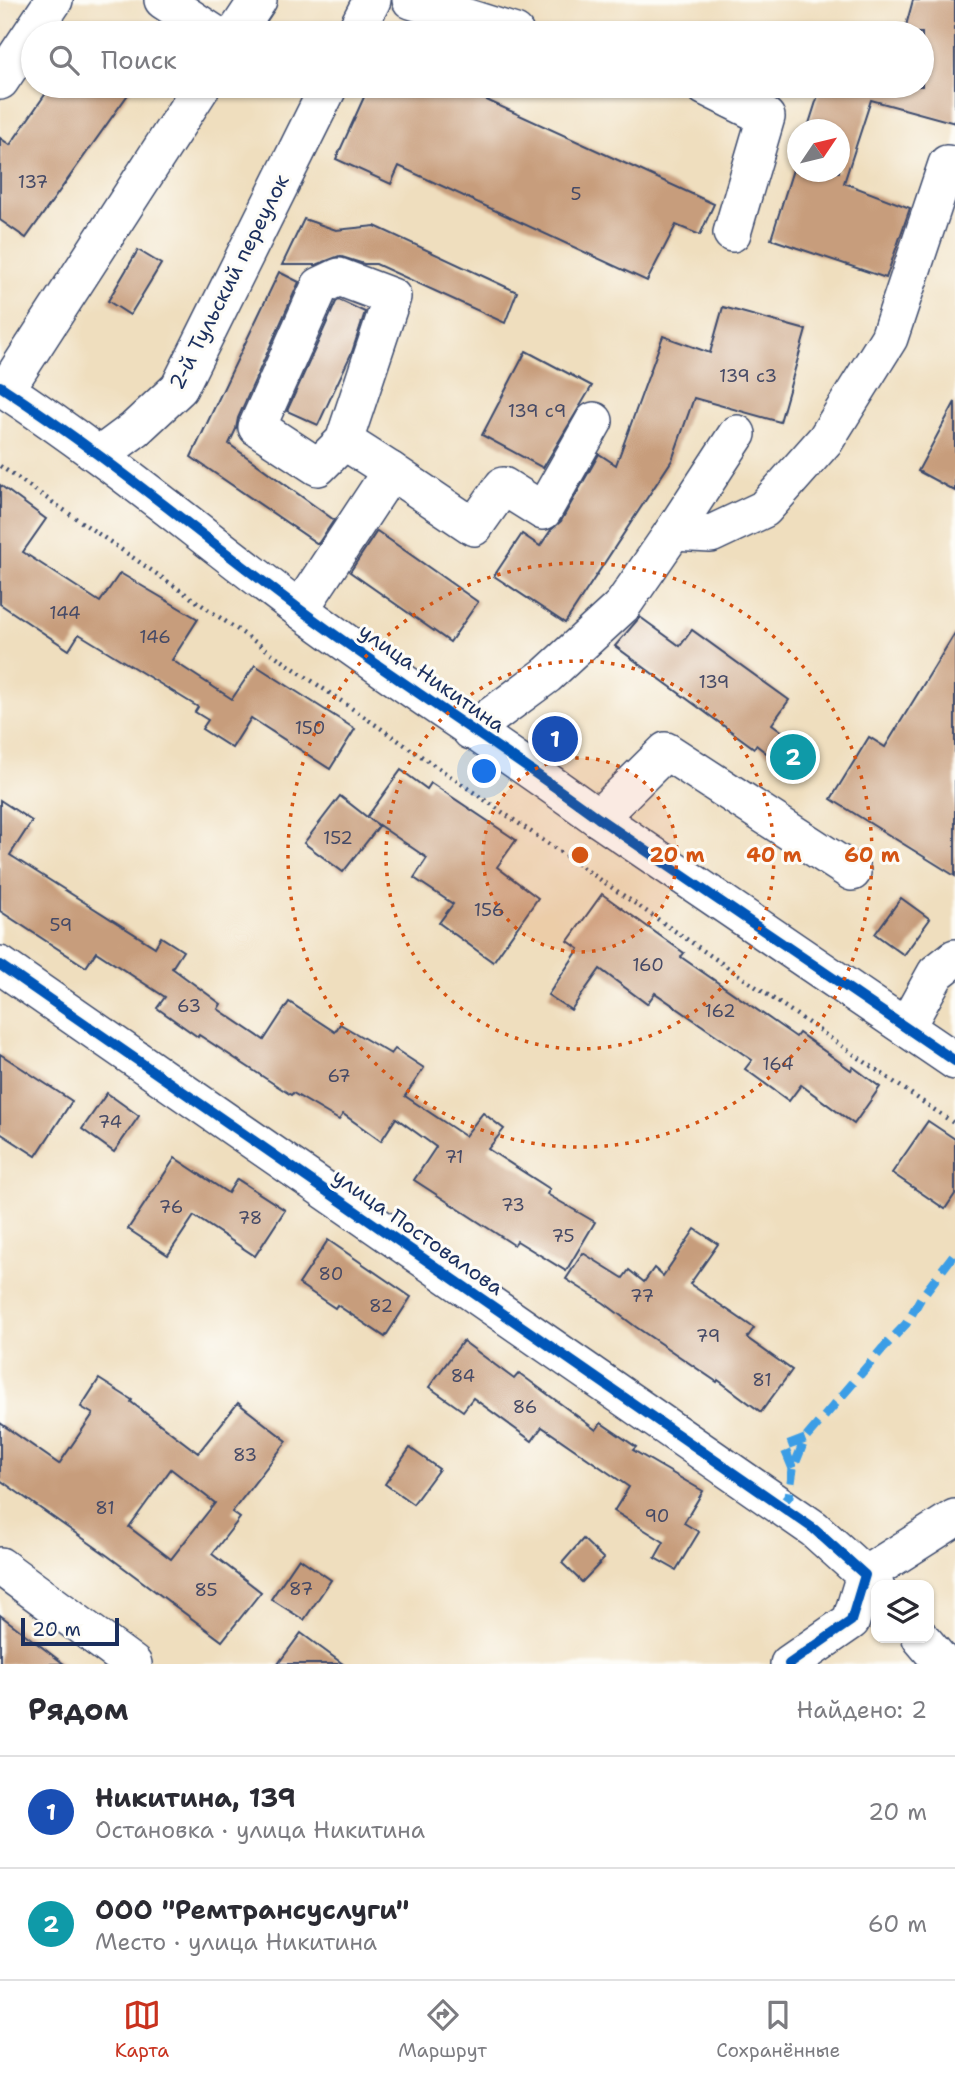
<!DOCTYPE html>
<html lang="ru">
<meta charset="utf-8">
<style>
body{margin:0;font-family:"Shantell Sans",sans-serif;background:#f2f2f3;color:#2b2b33}
.controls{position:absolute;right:21px;bottom:21px;display:grid;overflow:hidden;border-radius:14px;box-shadow:0 2px 5px #0004}
.controls button{width:63px;height:63px;display:grid;place-items:center;padding:0;border:0;border-bottom:2px solid #e1e1e2;background:#fff;color:#2b2b33;font:35px sans-serif}
.compass{position:absolute;left:787px;top:119px;width:63px;height:63px;border-radius:50%;background:#fff;box-shadow:0 2px 5px #0004;rotate:55deg}
.scale{position:absolute;left:21px;bottom:18px;width:98px;box-sizing:border-box;padding-left:7px;border:4px solid #1b2f5e;border-top:0;font-size:19px;line-height:24px;white-space:nowrap;color:#1b2f5e;-webkit-text-stroke:5px #fdfcf7;paint-order:stroke}
.you{position:absolute;left:485px;top:772px;width:24px;height:24px;margin:-18px;border:5px solid #fff;border-radius:50%;background:#1a73e8;box-shadow:0 0 0 10px #1a73e833}
.badge{display:grid;place-items:center;width:46px;height:46px;border-radius:50%;background:#c8321e;color:#fff;font-size:23px;font-weight:700}
.pin{position:absolute;translate:-50% -50%;border:4px solid #fff;box-shadow:0 2px 7px #0006}
.list{margin:0;padding:0;list-style:none}
h2{display:flex;justify-content:space-between;align-items:center;height:91px;margin:0;padding:0 28px;font-size:30px}
h2 small{font-size:23px;font-weight:400;color:#7c7c81}
.list li{display:grid;grid-template-columns:46px 1fr auto;gap:21px;align-items:center;box-sizing:border-box;height:112px;padding:0 28px;border-top:2px solid #e1e1e2}
.list b{display:block;font-size:26px;white-space:nowrap}
.list p{margin:0;font-size:23px;white-space:nowrap;color:#7c7c81}
.list em{font-size:23px;font-style:normal;color:#7c7c81}
.icon{flex:none;width:38px;height:38px;fill:none;stroke:currentColor;stroke-width:2;stroke-linecap:round;stroke-linejoin:round}
.map{position:relative;flex:none;width:955px;height:1664px;overflow:hidden}
.search{position:absolute;background:#fff;box-shadow:0 2px 5px #0004;left:21px;right:21px;top:21px;height:77px;display:flex;align-items:center;gap:18px;box-sizing:border-box;padding:0 24px;border-radius:38px;color:#7c7c81;font-size:26px}
.sheet{height:315px;background:#fff}
nav{display:flex;justify-content:space-around;align-items:center;box-sizing:border-box;height:98px;border-top:2px solid #e1e1e2;background:#fff;font-size:19px;color:#7c7c81}
nav a{display:grid;justify-items:center;gap:4px}
nav .on{color:#c8321e}
.map>svg:first-child{display:block}
.building{fill:#c79d7c;fill-rule:evenodd}
.lines{fill:none;stroke-linecap:round;stroke-linejoin:round}
.minor-casing{stroke:#3b496c;stroke-width:40}
.path{stroke:#3b496c;stroke-width:4.5;stroke-dasharray:2 5;stroke-linecap:butt}
.minor{stroke:#fff;stroke-width:37}
.quiet{stroke:#3b9de6;stroke-width:9;stroke-dasharray:18 9;stroke-linecap:butt}
.cycleway-casing{stroke:#fdfcf7;stroke-width:15}
.cycleway{stroke:#0057b8;stroke-width:10}
.ring{fill:none;stroke:#d45514;stroke-width:3.5;stroke-dasharray:3.5 7}
.labels{text-anchor:middle;stroke-width:6;stroke-linejoin:round;paint-order:stroke}
.number-label{font-size:18px;fill:#464a66}
.street-label{font-size:21px;fill:#1b2f5e;stroke:#fdfcf7}
.centre{fill:#d45514;stroke:#fdfcf7;stroke-width:3.5}
.ring-label{font-size:21px;text-anchor:middle;font-weight:bold;fill:#d45514;stroke:#fdfcf7;stroke-width:6;stroke-linejoin:round;paint-order:stroke}
</style>
<div class="map">
<svg width="955" height="1664" viewBox="0 0 955 1664">
<rect width="100%" height="100%" fill="#fdfcf7"/>
<filter id="ink" filterUnits="userSpaceOnUse"><feTurbulence type="fractalNoise" baseFrequency=".0143" numOctaves="2"/><feDisplacementMap in="SourceGraphic" scale="14" xChannelSelector="R" yChannelSelector="G"/><feConvolveMatrix kernelMatrix="1 2 1 2 8 2 1 2 1" color-interpolation-filters="sRGB"/></filter>
<filter id="wash" filterUnits="userSpaceOnUse"><feTurbulence type="fractalNoise" baseFrequency=".00686" numOctaves="4" result="noise"/><feDisplacementMap in="SourceGraphic" scale="28" xChannelSelector="R" yChannelSelector="G"/><feGaussianBlur stdDeviation="1.57" result="paint"/><feColorMatrix in="noise" values="0 0 0 0 0 0 0 0 0 0 0 0 0 0 0 0 0 1.4 0 .05"/><feComposite in="paint" operator="in"/></filter>
<g filter="url(#wash)">
<rect width="100%" height="100%" fill="#efdebe"/>
<g id="blocks">
<g class="building">
<path d="M913,0H955V123L871,100L844,183L910,208L886,278L771,239L797,157V172H839V130H807L821,86H922V33H904Z"/>
<path d="M51,86H134L26,238L0,220V138L10,145Z"/>
<path d="M369,86H456L714,204L700,235L676,225L647,281L399,166L391,184L336,159Z"/>
<path d="M304,219L336,230L375,226L517,292L505,323L376,264H364L339,256L316,265H282Z"/>
<path d="M138,250L161,264L130,315L108,301Z"/>
<path d="M279,272L299,282L238,418L236,429L229,444L334,520L318,544L191,457Z"/>
<path d="M339,300L365,312L352,352L318,425L287,411L336,302Z"/>
<path d="M723,307L806,330L780,422L694,398L672,460L565,623L494,576L522,534L540,546L551,530L561,521L599,454L616,465L663,336L710,353Z"/>
<path d="M526,351L592,386L543,468L482,435Z"/>
<path d="M955,402V491L918,471Z"/>
<path d="M0,485L46,519L23,552L100,602L120,573L198,619L172,660L232,699L255,665L355,729L330,769L251,718L232,748L202,729L208,720L195,712L198,707L79,634L69,650L0,604Z"/>
<path d="M377,531L478,602L450,642L350,572Z"/>
<path d="M640,617L680,646L692,630L789,700L772,724L809,751L792,773L756,745L754,748L615,646Z"/>
<path d="M955,633V876L831,799L869,737L885,747Z"/>
<path d="M401,770L427,789L431,783L516,840L497,867L538,898L493,962L439,923L453,904L414,878L427,858L367,817L379,826L343,872L304,843L340,796L367,817Z"/>
<path d="M0,800L32,821L10,855L155,947L161,937L183,951L172,968L221,1004L218,1009L264,1040L289,1002L335,1032L340,1024L391,1054L395,1049L424,1068L405,1096L465,1136L483,1113L504,1129L488,1149L550,1189L547,1194L595,1222L566,1271L517,1241L514,1245L414,1180L436,1147L396,1118L381,1141L343,1114L339,1120L293,1093L291,1095L199,1035L198,1037L157,1008L165,997L96,952L86,967L0,911Z"/>
<path d="M602,894L684,953L681,957L796,1037L799,1033L851,1070L853,1067L880,1087L854,1124L801,1085L789,1101L745,1069L752,1060L655,993L647,1004L600,969L571,1010L548,995L579,949L568,941Z"/>
<path d="M901,898L930,919L904,955L875,934Z"/>
<path d="M0,1054L72,1101L36,1156L0,1133Z"/>
<path d="M107,1093L139,1116L114,1152L82,1129Z"/>
<path d="M928,1121L955,1139V1194L945,1209L892,1173Z"/>
<path d="M175,1158L228,1193L237,1179L285,1210L255,1256L194,1216L168,1255L128,1229Z"/>
<path d="M695,1229L718,1244L690,1284L754,1328L747,1338L792,1370L761,1412L718,1380L717,1382L636,1327L604,1303L566,1279L583,1253L623,1278L629,1270L644,1282L654,1268L663,1276Z"/>
<path d="M328,1240L411,1297L385,1337L337,1305L335,1308L299,1284Z"/>
<path d="M463,1341L514,1379L519,1373L596,1430L601,1423L636,1447L633,1450L703,1491L684,1523L699,1532L676,1570L655,1558L664,1542L614,1511L629,1487L542,1427L532,1441L473,1398L463,1411L429,1387Z"/>
<path d="M99,1379L132,1400L131,1402L198,1453L238,1403L287,1441L232,1512L240,1518L212,1554L261,1592L222,1641L108,1556L0,1480V1423L59,1464L93,1414L81,1407ZM171,1469L215,1503L171,1559L129,1527Z"/>
<path d="M410,1448L439,1469L413,1504L385,1484Z"/>
<path d="M583,1539L604,1559L582,1582L562,1563Z"/>
<path d="M299,1558L331,1580L304,1620L271,1599Z"/>
<path d="M0,1615L64,1664H0Z"/>
<path d="M301,1633L343,1664H278Z"/>
</g>
</g>
</g>
<g filter="url(#ink)">
<use href="#blocks" fill-opacity="0" stroke="#3b496c" stroke-width="2"/>
<g class="lines">
<g class="minor-casing">
<g id="minor">
<path d="M163,0L213,33"/>
<path d="M411,0L515,33"/>
<path d="M236,33L258,0"/>
<path d="M355,33L372,0"/>
<path d="M0,81L54,0"/>
<path d="M704,86L766,117L732,233"/>
<path d="M0,386C104,454 199,534 298,608C396,681 500,746 598,818L955,1061"/>
<path d="M6,389L202,86"/>
<path d="M344,441L318,467L257,427L320,286L339,277L392,297L344,441L391,471"/>
<path d="M100,455L135,429L179,388L329,86"/>
<path d="M673,532L711,534L764,509L826,439L889,338L947,164"/>
<path d="M300,609L391,471L474,527L503,486L543,511L594,421"/>
<path d="M471,731L547,675L622,606L673,532L737,434"/>
<path d="M598,818L666,751L852,872"/>
<path d="M0,965L814,1529L865,1575L851,1621L789,1664"/>
<path d="M906,1027L936,973L955,958"/>
<path d="M0,1566L133,1664"/>
<path d="M876,1588L865,1575L955,1518"/>
<path d="M921,1638L943,1664"/>
</g>
</g>
<path class="path" d="M0,466L955,1124"/>
<use href="#minor" class="minor"/>
<g class="quiet">
<path d="M805,1439L784,1447L793,1469L805,1439L883,1348L906,1324L921,1298L955,1253"/>
<path d="M780,1506L789,1496L793,1469"/>
</g>
<g class="cycleway-casing">
<g id="cycleway">
<path d="M0,386C104,454 199,534 298,608C396,681 500,746 598,818L955,1061"/>
<path d="M0,965L814,1529L865,1575L851,1621L789,1664"/>
</g>
</g>
<use href="#cycleway" class="cycleway"/>
</g>
</g>
<circle cx="580" cy="855" r="97" fill="#d45514" fill-opacity=".12"/>
<g class="ring">
<circle cx="580" cy="855" r="97"/>
<circle cx="580" cy="855" r="194"/>
<circle cx="580" cy="855" r="292"/>
</g>
<g class="labels">
<g class="number-label">
<text x="33" y="188">137</text>
<text x="576" y="200">5</text>
<text x="748" y="382">139 с3</text>
<text x="537" y="417">139 с9</text>
<text x="65" y="619">144</text>
<text x="155" y="643">146</text>
<text x="714" y="688">139</text>
<text x="310" y="734">150</text>
<text x="338" y="844">152</text>
<text x="489" y="916">156</text>
<text x="61" y="931">59</text>
<text x="648" y="971">160</text>
<text x="189" y="1012">63</text>
<text x="720" y="1017">162</text>
<text x="778" y="1070">164</text>
<text x="339" y="1082">67</text>
<text x="110" y="1128">74</text>
<text x="454" y="1163">71</text>
<text x="513" y="1211">73</text>
<text x="171" y="1213">76</text>
<text x="250" y="1224">78</text>
<text x="563" y="1242">75</text>
<text x="331" y="1280">80</text>
<text x="642" y="1302">77</text>
<text x="381" y="1312">82</text>
<text x="708" y="1342">79</text>
<text x="463" y="1382">84</text>
<text x="762" y="1386">81</text>
<text x="525" y="1413">86</text>
<text x="245" y="1461">83</text>
<text x="105" y="1514">81</text>
<text x="657" y="1522">90</text>
<text x="301" y="1595">87</text>
<text x="206" y="1596">85</text>
</g>
<g class="street-label">
<text transform="translate(229 282) rotate(-63)" y="7">2-й Тульский переулок</text>
<text transform="translate(432 678) rotate(35)" y="7">улица Никитина</text>
<text transform="translate(418 1232) rotate(35)" y="7">улица Постовалова</text>
</g>
</g>
<circle cx="580" cy="855" r="10" class="centre"/>
<g class="ring-label">
<text x="677" y="862">20 m</text>
<text x="774" y="862">40 m</text>
<text x="872" y="862">60 m</text>
</g>
</svg>
<div class="controls">
<button><svg class="icon" aria-label="layers" viewBox="0 0 24 24"><path d="M12 4l9 5-9 5-9-5zM3 14l9 5 9-5"/></svg></button>
</div>
<svg class="compass" viewBox="-18 -18 36 36"><path d="M0-13l5 13h-10z" fill="#e53935"/><path d="M0 13l5-13h-10z" fill="#7c7c81"/></svg>
<div class="scale">20 m</div>
<div class="you"></div>
<div class="pin badge" style="left:555px;top:739px;background:#1a4fb4">1</div>
<div class="pin badge" style="left:793px;top:757px;background:#0f9aa8">2</div>
<div class="search"><svg class="icon" aria-label="search" viewBox="0 0 24 24"><circle cx="10" cy="10" r="6"/><path d="M15 15l6 6"/></svg>Поиск</div>
</div>
<section class="sheet">
<h2>Рядом<small>Найдено: 2</small></h2>
<ul class="list">
<li><span class="badge" style="background:#1a4fb4">1</span><div><b>Никитина, 139</b><p>Остановка · улица Никитина</p></div><em>20 m</em></li>
<li><span class="badge" style="background:#0f9aa8">2</span><div><b>ООО &quot;Ремтрансуслуги&quot;</b><p>Место · улица Никитина</p></div><em>60 m</em></li>
</ul>
</section>
<nav>
<a class="on"><svg class="icon" aria-label="map" viewBox="0 0 24 24"><path d="M3 6l6-2 6 2 6-2v14l-6 2-6-2-6 2zM9 4v14M15 6v14"/></svg>Карта</a>
<a><svg class="icon" aria-label="directions" viewBox="0 0 24 24"><path d="M12 3l9 9-9 9-9-9zM9 14v-3h6M13 9l2 2-2 2"/></svg>Маршрут</a>
<a><svg class="icon" aria-label="saved" viewBox="0 0 24 24"><path d="M7 4h10v16l-5-4-5 4z"/></svg>Сохранённые</a>
</nav>
